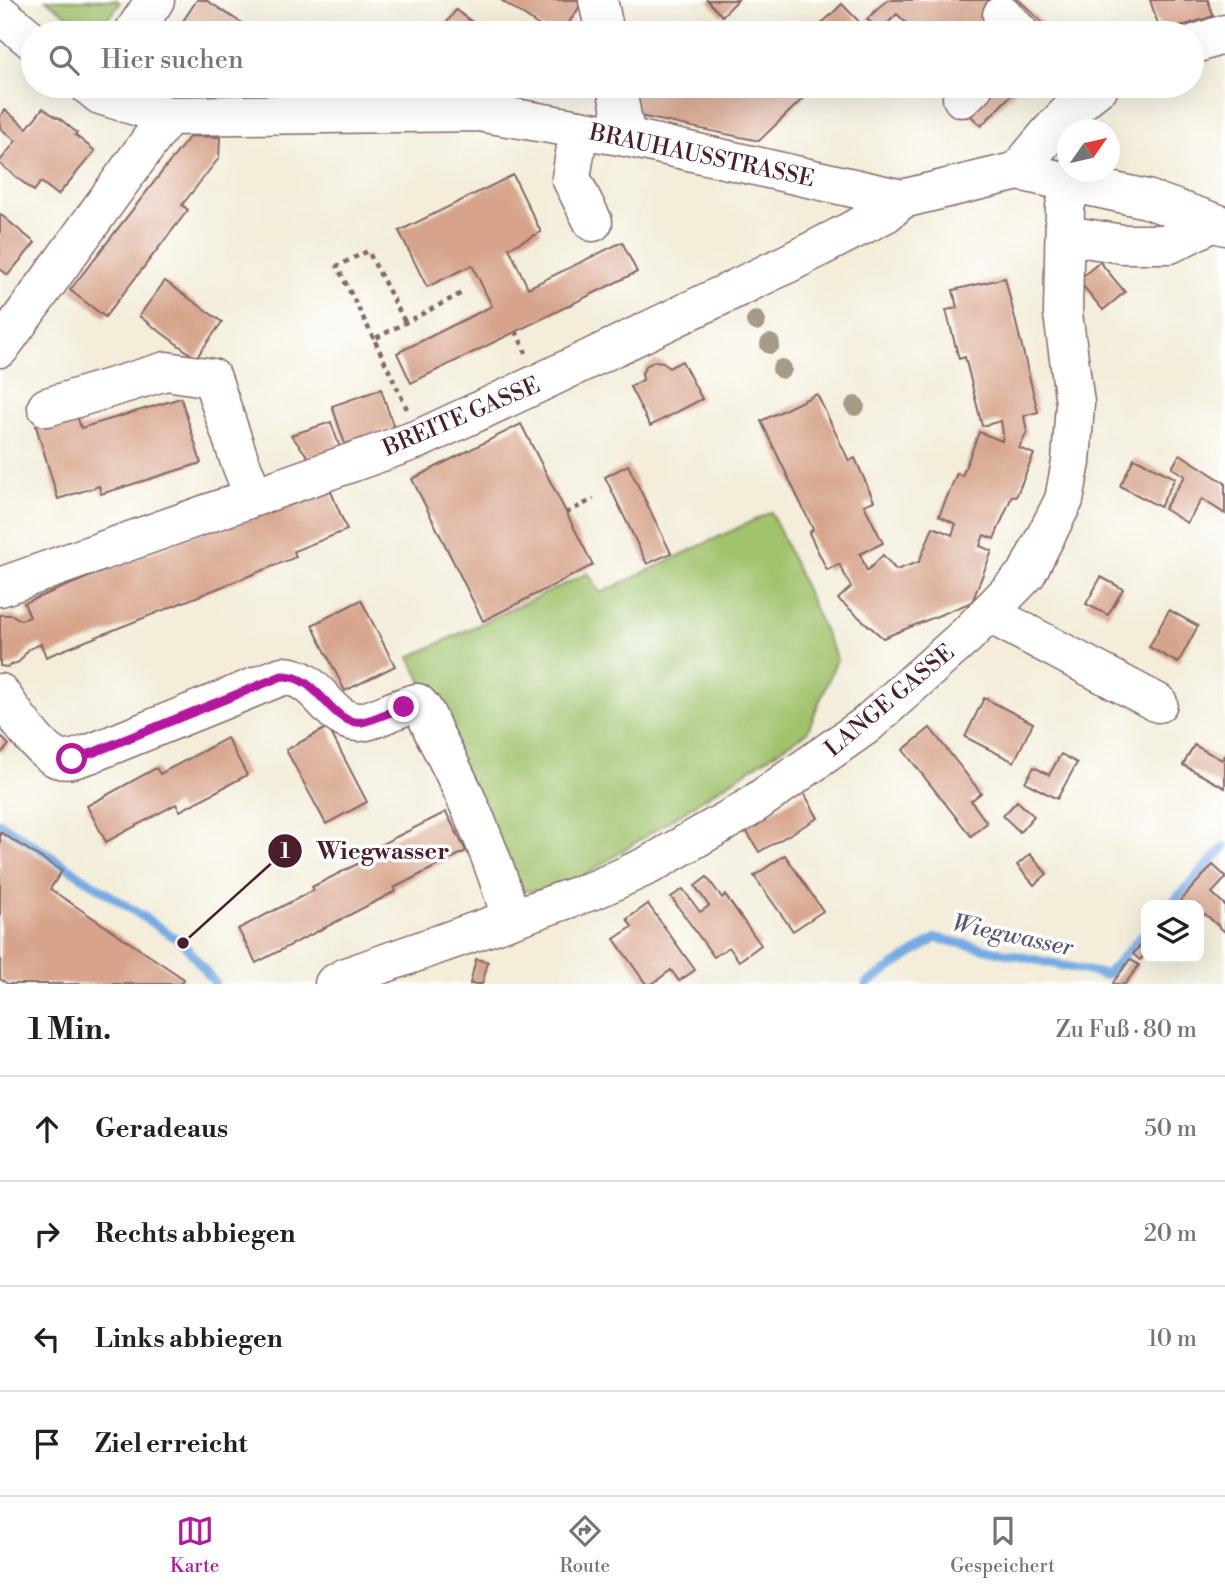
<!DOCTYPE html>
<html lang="de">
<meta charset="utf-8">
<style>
body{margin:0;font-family:"Libre Bodoni",serif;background:#f2f2f2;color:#202124}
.controls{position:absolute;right:21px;bottom:21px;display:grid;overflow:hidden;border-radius:14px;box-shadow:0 7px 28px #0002}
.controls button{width:63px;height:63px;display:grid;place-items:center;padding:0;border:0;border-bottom:2px solid #e0e0e0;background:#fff;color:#202124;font:35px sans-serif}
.compass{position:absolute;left:1057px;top:119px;width:63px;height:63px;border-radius:50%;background:#fff;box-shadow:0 7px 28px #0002;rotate:56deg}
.stop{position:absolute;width:21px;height:21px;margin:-16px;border:5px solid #b5179e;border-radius:50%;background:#fff}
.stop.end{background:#b5179e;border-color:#fff;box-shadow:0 2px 7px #0008}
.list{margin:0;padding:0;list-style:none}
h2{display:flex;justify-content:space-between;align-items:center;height:91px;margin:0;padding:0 28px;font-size:30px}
h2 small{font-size:23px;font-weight:400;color:#757577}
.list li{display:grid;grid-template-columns:46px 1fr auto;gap:21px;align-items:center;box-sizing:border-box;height:105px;padding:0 28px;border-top:2px solid #e0e0e0}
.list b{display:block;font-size:26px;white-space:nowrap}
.list em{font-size:23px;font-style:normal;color:#757577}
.icon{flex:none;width:38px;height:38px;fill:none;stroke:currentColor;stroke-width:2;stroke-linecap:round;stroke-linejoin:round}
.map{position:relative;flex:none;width:1225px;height:984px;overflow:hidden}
.search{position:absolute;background:#fff;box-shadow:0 7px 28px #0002;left:21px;right:21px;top:21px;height:77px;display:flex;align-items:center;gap:18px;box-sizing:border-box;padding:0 24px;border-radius:38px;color:#757577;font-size:26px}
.sheet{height:511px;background:#fff}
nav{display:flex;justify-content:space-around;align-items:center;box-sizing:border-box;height:98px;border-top:2px solid #e0e0e0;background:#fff;font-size:19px;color:#757577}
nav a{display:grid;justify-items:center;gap:4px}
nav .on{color:#b5179e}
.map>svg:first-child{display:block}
.green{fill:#a1c36d;stroke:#76714c;stroke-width:2}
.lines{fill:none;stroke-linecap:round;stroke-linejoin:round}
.stream{stroke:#75abe3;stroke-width:9}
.building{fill:#d7a48b}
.minor-casing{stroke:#856768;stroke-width:41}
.path{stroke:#856768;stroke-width:4.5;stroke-dasharray:5 5;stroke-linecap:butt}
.minor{stroke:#fff;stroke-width:38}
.tree{fill:#a79b86}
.route{stroke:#b5179e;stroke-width:9}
.labels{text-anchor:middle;stroke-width:7;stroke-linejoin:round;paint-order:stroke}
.street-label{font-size:23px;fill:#4a1f2b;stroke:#fff}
.water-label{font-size:24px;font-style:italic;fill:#5b5775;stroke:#fff}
.leader{fill:none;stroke:#4a1f2b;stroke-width:2.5}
.callout-dot{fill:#4a1f2b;stroke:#fff;stroke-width:2.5}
.mark-label{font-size:21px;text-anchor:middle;font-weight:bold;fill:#fff}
.callout-label{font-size:24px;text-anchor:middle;font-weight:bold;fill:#4a1f2b;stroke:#fff;stroke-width:7;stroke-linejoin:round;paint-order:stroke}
</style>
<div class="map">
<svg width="1225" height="984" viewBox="0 0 1225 984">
<rect width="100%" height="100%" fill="#fff"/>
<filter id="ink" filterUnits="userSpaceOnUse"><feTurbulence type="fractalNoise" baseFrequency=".0143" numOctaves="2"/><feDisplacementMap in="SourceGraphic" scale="14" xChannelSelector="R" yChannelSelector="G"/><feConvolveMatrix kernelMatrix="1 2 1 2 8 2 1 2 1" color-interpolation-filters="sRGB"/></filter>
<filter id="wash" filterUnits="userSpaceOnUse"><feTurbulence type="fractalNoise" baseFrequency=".00686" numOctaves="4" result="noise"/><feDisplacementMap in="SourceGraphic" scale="28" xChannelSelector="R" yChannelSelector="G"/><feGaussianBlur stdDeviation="1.57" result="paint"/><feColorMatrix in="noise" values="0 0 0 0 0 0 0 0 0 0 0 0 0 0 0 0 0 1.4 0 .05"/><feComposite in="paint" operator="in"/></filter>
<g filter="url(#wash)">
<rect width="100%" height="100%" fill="#f3edd9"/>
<g class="green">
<path d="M46,0H117L120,3L97,33H92Z"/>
<path d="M771,512L837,659L807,732L562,890L518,891L503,853L410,657L588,573L601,593Z"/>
</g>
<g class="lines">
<g class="stream">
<path d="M0,823L183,943L215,983"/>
<path d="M1170,905L1225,846"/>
<path d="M866,984L936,938L1106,975L1146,931"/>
</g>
</g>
<g id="blocks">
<g class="building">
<path d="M197,0H206L257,33H175Z"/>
<path d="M501,0H577L582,3L562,33H550Z"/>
<path d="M707,0H738L722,16Z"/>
<path d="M887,0H1019L1053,33H939L931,25L926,30L920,32L911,28L897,14L880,31L867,19Z"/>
<path d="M1150,0H1208L1213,16L1161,33Z"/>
<path d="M842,4L870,33H812Z"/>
<path d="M456,10L487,33H439Z"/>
<path d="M627,86H730L747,90L751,86H816L759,141L635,115Z"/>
<path d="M984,86H1013L1017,89L981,126L963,108Z"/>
<path d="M43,108L57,118L58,117L77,133L75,135L95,151L58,195L41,182L34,191L0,164V161L16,141L0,128V117L5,110L27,128Z"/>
<path d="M190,136L220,137L219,158L182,205L188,210L105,317L70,290Z"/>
<path d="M513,175L541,232L509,248L528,288L622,242L637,272L411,383L397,353L492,306L472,265L427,287L399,231Z"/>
<path d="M0,214L35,243L8,275L0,269Z"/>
<path d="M1100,262L1125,292L1103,310L1078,280Z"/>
<path d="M1005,278L1038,412L1024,416L1027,432L1019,448L1034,454L1016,497L1012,496L994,539L984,535L980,546L992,551L972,602L883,638L838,599L851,587L839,564L827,570L809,533L813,529L761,421L817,394L849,461L855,458L874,501L864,505L883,543L860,554L867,571L883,555L896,570L919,562L933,527L952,535L956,524L939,516L957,473L962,476L979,432L1002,441L1003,433L1001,421L982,426L965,357L959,359L946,310L957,308L953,290Z"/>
<path d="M165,281L222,322L196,358L139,316Z"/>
<path d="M655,361L663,362L669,368L682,361L702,399L650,426L630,387L643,380L642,373L646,366Z"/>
<path d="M381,389L394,428L345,444L332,406Z"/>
<path d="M181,398L201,463L101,494L99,486L58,499L36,426L76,413L81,428Z"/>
<path d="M331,422L340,448L309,458L291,435Z"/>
<path d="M521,424L593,565L483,621L412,479Z"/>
<path d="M1180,454L1225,483V514L1202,499L1187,523L1164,509L1185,476L1172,468Z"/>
<path d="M1134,458L1175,478L1160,507L1120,486Z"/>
<path d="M628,465L671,553L647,564L605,477Z"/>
<path d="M327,482L347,530L294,551L296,557L46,657L41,644L29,649L19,662L7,667L0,666V615H12L21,620L30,617L24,603Z"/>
<path d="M1101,577L1123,589L1108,615L1086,604Z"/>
<path d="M361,600L395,666L345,691L312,625Z"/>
<path d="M1169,610L1198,626L1178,663L1149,647Z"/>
<path d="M984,698L1033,723L1014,762L965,737Z"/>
<path d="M328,727L367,802L326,824L286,750Z"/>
<path d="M930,728L981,793L971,801L987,823L971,836L903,750Z"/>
<path d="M0,735L9,745L0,754Z"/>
<path d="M227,738L247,775L180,811L176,804L106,842L87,806L156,768L160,774Z"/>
<path d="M1194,745L1222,760L1225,755V788L1183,765Z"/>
<path d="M1061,754L1077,763L1057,799L1025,782L1034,767L1049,775Z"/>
<path d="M804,793L818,818L759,852L744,827Z"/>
<path d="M1017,801L1034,816L1020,832L1003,816Z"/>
<path d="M446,812L466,851L394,888L396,891L256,963L238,929L314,890L312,887L377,854L374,848Z"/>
<path d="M0,832L62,871L50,889L184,979L180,984H8L0,979Z"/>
<path d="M1030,854L1047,874L1034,885L1017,865Z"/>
<path d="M785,855L823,911L793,931L754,876Z"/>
<path d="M1213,865L1225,876V879L1212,893L1225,905V932L1205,914L1199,921V905H1176Z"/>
<path d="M707,877L722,898L725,895L761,945L739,961L729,947L714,957L671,897L683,889L700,912L709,906L695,886Z"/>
<path d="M648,904L695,970L679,981L671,970L652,984H646L614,939L632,927L627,919Z"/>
<path d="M1146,939V953L1140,960L1133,954Z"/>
<path d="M476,959L488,962L482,984H470Z"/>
<path d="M1130,959L1139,965L1125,984H1114L1113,983Z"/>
</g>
</g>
</g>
<g filter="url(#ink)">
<use href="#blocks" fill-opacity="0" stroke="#856768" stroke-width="2"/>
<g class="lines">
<g class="minor-casing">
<g id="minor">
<path d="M598,0L605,33"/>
<path d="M0,14L33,41"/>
<path d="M1002,15L1020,33"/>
<path d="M133,33L155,0"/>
<path d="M1192,45L1225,34"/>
<path d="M89,86L100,95L168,116L479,112L626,137L902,199L1018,171L1147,199L1225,226"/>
<path d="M616,86L626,137"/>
<path d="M962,98L974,86"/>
<path d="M579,129L571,178L593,222"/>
<path d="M1018,171C1043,140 1068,109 1100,86"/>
<path d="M1065,235L1123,244H1170L1213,222"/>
<path d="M0,348L168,116"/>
<path d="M47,407L166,371L212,378L239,459L254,497"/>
<path d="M0,587L421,438L539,383L789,263L886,213L902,199"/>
<path d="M988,613L1158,703"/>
<path d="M0,693C11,709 40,753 59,759C69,762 82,756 92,753L282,676C319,675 328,723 359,722C376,721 398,706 417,703C426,710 430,725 435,735C466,794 493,855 511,919"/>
<path d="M334,984L346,977L599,888L649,865L747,809L865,726L967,635L1027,573L1064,500L1071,462L1075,403L1063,314L1065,207L1072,184"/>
</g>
</g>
<g class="path">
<path d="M516,331L526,353"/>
<path d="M374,339L337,266L368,251L405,322"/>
<path d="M407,409L374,339L464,292"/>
<path d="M566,513L594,499"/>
</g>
<use href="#minor" class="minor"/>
</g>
<g class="tree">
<circle cx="756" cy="321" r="10"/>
<circle cx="770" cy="344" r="10"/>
<circle cx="782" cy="369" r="10"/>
<circle cx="855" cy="406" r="10"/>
</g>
</g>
<g class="lines" filter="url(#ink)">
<path class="route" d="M72,759L92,753L282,676C320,675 330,726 362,722C374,720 392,711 404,707"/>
</g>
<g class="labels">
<g class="street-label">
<text transform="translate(702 155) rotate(12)" y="8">BRAUHAUSSTRASSE</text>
<text transform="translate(461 416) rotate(-23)" y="8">BREITE GASSE</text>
<text transform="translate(889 700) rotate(-40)" y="8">LANGE GASSE</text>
</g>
<g class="water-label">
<text transform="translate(1013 935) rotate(12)" y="8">Wiegwasser</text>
</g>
</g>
<path class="leader" d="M183 943L285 851"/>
<g class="callout-dot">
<circle cx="183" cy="943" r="7"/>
<circle cx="285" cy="851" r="18"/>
</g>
<g class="mark-label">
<text x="285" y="858">1</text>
</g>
<g class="callout-label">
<text x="383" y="859">Wiegwasser</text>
</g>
</svg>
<div class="controls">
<button><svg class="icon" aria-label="layers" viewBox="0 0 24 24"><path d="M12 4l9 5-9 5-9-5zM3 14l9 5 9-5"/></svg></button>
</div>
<svg class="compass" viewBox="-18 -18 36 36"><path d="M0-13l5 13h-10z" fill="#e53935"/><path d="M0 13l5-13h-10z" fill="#757577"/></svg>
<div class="stop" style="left:72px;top:759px"></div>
<div class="stop end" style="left:404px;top:707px"></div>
<div class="search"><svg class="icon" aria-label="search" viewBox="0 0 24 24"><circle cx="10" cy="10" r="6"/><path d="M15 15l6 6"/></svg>Hier suchen</div>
</div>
<section class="sheet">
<h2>1 Min.<small>Zu Fuß · 80 m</small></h2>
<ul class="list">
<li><svg class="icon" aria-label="ahead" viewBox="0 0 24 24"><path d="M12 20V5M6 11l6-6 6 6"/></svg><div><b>Geradeaus</b></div><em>50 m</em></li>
<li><svg class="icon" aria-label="right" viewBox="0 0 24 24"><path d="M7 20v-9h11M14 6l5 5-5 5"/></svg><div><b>Rechts abbiegen</b></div><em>20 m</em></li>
<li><svg class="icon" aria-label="left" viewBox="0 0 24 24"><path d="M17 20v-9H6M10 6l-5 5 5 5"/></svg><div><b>Links abbiegen</b></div><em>10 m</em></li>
<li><svg class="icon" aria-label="arrive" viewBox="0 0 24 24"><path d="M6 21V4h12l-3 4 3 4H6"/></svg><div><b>Ziel erreicht</b></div></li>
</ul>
</section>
<nav>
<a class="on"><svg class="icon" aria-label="map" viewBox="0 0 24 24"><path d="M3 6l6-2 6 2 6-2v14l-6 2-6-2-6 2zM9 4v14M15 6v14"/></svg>Karte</a>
<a><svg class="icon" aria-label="directions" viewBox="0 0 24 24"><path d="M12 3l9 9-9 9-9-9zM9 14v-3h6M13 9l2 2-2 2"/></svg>Route</a>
<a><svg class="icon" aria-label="saved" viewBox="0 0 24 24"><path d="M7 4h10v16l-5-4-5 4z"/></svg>Gespeichert</a>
</nav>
